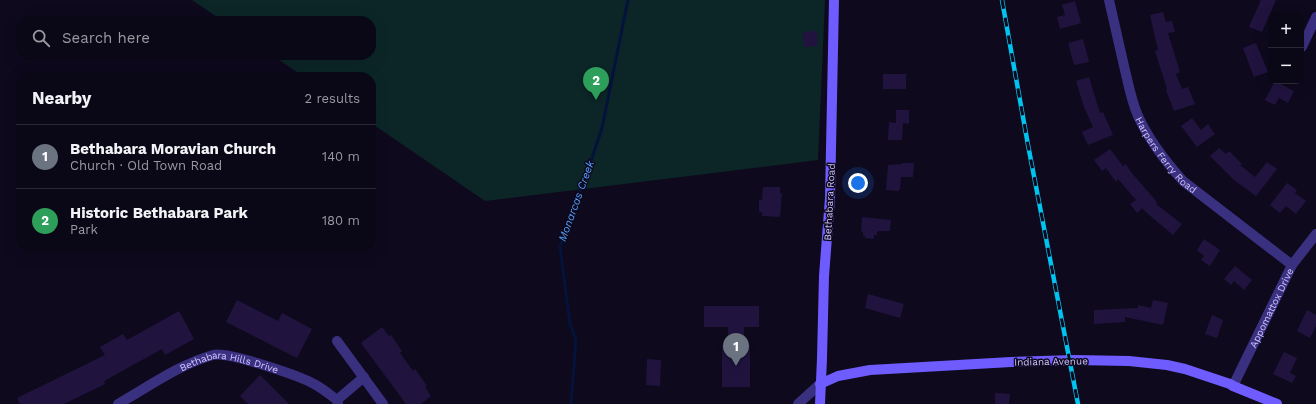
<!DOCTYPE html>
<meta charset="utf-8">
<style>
body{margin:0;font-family:"Work Sans",sans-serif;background:#13101f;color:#f1f3f6}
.controls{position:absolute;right:12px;top:12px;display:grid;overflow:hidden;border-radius:8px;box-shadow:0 4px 16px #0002}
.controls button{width:36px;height:36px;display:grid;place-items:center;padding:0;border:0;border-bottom:1px solid #2a2835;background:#0a0716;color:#f1f3f6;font:20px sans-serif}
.you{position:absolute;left:858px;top:183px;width:14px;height:14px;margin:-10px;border:3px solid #fff;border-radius:50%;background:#1a73e8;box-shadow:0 0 0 6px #1a73e833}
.badge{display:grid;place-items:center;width:26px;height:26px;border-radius:50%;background:#b45309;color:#fff;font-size:13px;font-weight:700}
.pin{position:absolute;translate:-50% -33px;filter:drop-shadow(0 1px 2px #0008)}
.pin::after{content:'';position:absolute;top:21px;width:14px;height:12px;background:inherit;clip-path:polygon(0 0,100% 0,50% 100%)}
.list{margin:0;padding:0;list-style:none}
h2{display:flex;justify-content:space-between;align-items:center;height:52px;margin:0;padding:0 16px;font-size:17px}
h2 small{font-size:13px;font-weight:400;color:#9999a1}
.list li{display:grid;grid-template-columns:26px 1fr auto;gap:12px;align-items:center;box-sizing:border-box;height:64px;padding:0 16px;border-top:1px solid #2a2835}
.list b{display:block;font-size:15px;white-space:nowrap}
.list p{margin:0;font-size:13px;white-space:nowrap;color:#9999a1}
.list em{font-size:13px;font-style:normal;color:#9999a1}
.icon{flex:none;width:22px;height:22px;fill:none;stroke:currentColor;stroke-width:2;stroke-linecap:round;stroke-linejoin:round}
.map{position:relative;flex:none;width:1316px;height:404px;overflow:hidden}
.search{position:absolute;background:#0a0716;box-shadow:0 4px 16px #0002;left:16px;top:16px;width:360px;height:44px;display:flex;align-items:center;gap:10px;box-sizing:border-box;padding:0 14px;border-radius:16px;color:#9999a1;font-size:15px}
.panel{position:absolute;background:#0a0716;box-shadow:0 4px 16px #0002;left:16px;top:72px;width:360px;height:180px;border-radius:16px}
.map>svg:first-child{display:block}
.green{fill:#0c2627}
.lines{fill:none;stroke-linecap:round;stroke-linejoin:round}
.stream{stroke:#04133b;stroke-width:3}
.building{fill:#20143f}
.street{stroke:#3a3080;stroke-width:10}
.secondary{stroke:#6e5cff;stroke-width:10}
.rail-casing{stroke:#00c3f0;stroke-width:4.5}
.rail{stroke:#0e091d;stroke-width:3;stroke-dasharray:9;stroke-linecap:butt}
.labels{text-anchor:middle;stroke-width:3;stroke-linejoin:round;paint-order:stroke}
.street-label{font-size:10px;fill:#d1c5ff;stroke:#0e091d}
.water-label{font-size:11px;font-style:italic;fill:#53a0ff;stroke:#0e091d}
</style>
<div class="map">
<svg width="1316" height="404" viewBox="0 0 1316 404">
<rect width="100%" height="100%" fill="#0e091d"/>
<path class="green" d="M192,0H825L818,160L485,201L371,123V77H304L272,55H371V21H223Z"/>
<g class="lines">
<path class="stream" d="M571,404L576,340L570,324L560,247L576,200L584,182L602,128L628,0"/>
</g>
<g class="building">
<path d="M1261,0H1276L1262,32L1249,27Z"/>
<path d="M1075,1L1081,23L1060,29L1057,17L1065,15L1062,5Z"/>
<path d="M1163,12L1166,22L1172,21L1175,32L1168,33L1180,72L1176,74L1182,89L1188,87L1195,104L1174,111L1166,90L1167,89L1155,51L1158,50L1150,15Z"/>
<path d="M817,31L818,46L804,47L803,32Z"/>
<path d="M1083,39L1089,62L1074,65L1068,43Z"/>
<path d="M1256,43L1268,72L1254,77L1243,48Z"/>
<rect x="883" y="74" width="23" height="15"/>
<path d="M1089,77L1100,113L1103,112L1113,135L1088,145L1082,132L1093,127L1084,107L1076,81Z"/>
<path d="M1275,81L1294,91L1288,103L1279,98L1275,105L1265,100Z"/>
<path d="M896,110H909V124L903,123L902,140H888L889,122L896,123Z"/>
<path d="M1192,118L1201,130L1208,124L1215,134L1197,147L1181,126Z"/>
<path d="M1219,148L1226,154L1229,151L1242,164L1240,165L1255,177L1267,162L1277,169L1256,196L1234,180L1210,156Z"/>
<path d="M1110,149L1123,166L1126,164L1130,171L1157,202L1156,204L1182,224L1173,235L1148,214L1142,208L1137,213L1130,204L1136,200L1118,179L1116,182L1106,168L1102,171L1094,160Z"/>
<path d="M902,163H914L913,177H901L900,189H899V191L886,190L888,165L902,164Z"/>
<path d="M1287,183L1297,190L1295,193L1306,201L1296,214L1286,206L1280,213L1270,205Z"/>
<path d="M763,187H780V193H782L780,217L762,216V212H759V200H762Z"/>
<path d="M862,217L891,220L890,231H879L877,232V235H874V239L865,238V236H863V232H861Z"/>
<path d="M1204,239L1220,250L1210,266L1201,260L1204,256L1197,250Z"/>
<path d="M1235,266L1252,280L1244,290L1234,281L1231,285L1224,279Z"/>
<path d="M868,294L904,304L900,318L865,308Z"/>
<path d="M237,300L278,321L282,313L312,329L297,358L226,322Z"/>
<path d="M1153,300L1168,303L1163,325L1125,317V322L1094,324V310L1138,308V305L1151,308Z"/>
<path d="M704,306H759V327H744V345H750V387H722V345H728V327H704Z"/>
<path d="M1307,310L1316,315V326L1310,338L1297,331Z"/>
<path d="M179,311L194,339L165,355L162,349L104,381L105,384L64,404H20L17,398L105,355L100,347L123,334L127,340Z"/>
<path d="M1212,315L1223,320L1217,338L1205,334Z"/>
<path d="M382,327L389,336L391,335L402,351L400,353L413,371L415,369L427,386L425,387L431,396L421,404H406L361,343Z"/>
<path d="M1284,352L1297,358L1290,373L1296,376L1292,383L1273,374Z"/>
<path d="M647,359L661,360L660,386L646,385Z"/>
<path d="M260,375L289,404H248L240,396Z"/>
<path d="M995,393L1010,394L1009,404H995Z"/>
</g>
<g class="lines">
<g class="street">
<path id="s1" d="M1109,0C1114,22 1119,44 1124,66C1128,82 1131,100 1138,116C1149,140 1165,161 1183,181L1292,265"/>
<path d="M1302,47L1316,17"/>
<path d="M337,341L383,404"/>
<path id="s2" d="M1233,386L1292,265L1316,234"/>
<path d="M337,400L364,377"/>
<path id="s3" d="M118,404C148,387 180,364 213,355C227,351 300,376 314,384C322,388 329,394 337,400L338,404"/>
<path d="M798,404L820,384"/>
</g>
<g class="secondary">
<path d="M820,384L838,376L870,370L1011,362L1074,360L1129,361L1167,365L1185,369L1230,384L1233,386L1277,404"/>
<path d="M820,404L822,358L824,276L830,198L834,0"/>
</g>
<g class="rail-casing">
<path id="rail" d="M1002,0L1028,145L1078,404"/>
</g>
<use href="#rail" class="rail"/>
</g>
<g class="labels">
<g class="street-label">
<text dy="4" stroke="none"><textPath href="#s1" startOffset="168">Harpers Ferry Road</textPath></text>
<text transform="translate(829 202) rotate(-87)" y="4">Bethabara Road</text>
<text dy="4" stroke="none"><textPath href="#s2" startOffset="87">Appomattox Drive</textPath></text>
<text transform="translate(1051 361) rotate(-1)" y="4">Indiana Avenue</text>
<text dy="4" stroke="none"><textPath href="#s3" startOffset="123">Bethabara Hills Drive</textPath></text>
</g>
<g class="water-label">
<text transform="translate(576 201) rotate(-70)" y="4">Monarcas Creek</text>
</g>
</g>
</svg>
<div class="controls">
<button>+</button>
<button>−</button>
</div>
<div class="you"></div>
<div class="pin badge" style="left:736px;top:366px;background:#6b7280">1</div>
<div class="pin badge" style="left:596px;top:100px;background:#2e9e5b">2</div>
<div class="search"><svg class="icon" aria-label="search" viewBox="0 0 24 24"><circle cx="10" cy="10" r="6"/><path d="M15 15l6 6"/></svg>Search here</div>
<section class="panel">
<h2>Nearby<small>2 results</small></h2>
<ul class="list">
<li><span class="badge" style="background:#6b7280">1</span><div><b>Bethabara Moravian Church</b><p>Church · Old Town Road</p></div><em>140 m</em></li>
<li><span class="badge" style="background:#2e9e5b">2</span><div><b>Historic Bethabara Park</b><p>Park</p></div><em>180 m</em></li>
</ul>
</section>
</div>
